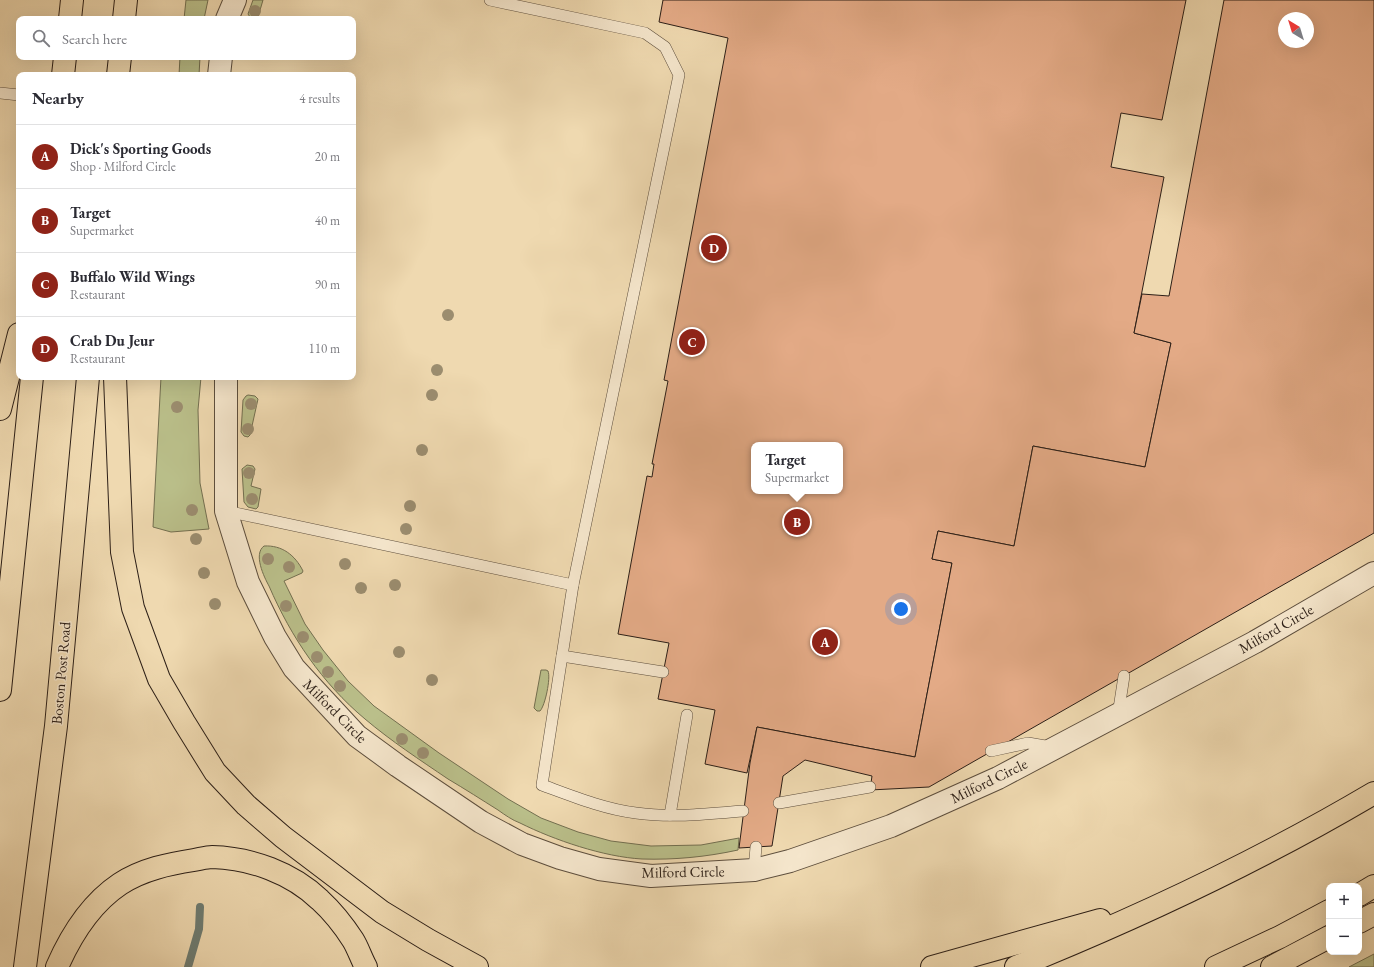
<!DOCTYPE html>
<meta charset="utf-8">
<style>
body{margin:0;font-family:"EB Garamond",serif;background:#f2f2f3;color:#2b2b33}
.controls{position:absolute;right:12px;bottom:12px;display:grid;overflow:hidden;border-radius:8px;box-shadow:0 4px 16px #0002}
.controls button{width:36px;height:36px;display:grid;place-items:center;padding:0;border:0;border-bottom:1px solid #e1e1e2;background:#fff;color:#2b2b33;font:20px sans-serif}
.compass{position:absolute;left:1278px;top:12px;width:36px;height:36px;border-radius:50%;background:#fff;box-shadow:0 4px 16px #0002;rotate:322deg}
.you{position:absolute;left:901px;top:609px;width:14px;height:14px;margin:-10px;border:3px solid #fff;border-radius:50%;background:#1a73e8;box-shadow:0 0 0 6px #1a73e833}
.badge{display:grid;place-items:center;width:26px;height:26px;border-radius:50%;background:#8f2418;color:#fff;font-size:13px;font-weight:700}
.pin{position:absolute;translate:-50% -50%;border:2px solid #fff;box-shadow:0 1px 4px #0006}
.popup{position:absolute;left:751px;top:442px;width:92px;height:52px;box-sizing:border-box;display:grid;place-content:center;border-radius:8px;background:#fff;filter:drop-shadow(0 1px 3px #0005);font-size:13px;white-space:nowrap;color:#7c7c81}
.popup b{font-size:15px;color:#2b2b33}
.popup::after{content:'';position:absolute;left:50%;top:100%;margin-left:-8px;border:8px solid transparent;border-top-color:#fff}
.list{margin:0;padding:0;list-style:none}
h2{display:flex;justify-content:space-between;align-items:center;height:52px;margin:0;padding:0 16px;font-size:17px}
h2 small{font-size:13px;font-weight:400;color:#7c7c81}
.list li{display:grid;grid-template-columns:26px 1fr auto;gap:12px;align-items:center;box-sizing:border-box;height:64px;padding:0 16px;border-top:1px solid #e1e1e2}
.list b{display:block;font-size:15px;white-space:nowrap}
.list p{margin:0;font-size:13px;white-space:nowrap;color:#7c7c81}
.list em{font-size:13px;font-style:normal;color:#7c7c81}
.icon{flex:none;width:22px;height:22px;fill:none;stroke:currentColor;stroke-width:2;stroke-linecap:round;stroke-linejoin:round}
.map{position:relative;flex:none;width:1374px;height:967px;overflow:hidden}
.search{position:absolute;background:#fff;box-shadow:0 4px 16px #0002;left:16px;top:16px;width:340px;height:44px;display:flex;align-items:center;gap:10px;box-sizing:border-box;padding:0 14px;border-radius:8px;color:#7c7c81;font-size:15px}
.panel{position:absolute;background:#fff;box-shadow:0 4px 16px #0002;left:16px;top:72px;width:340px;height:308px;border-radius:8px}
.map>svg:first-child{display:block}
.green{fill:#babf8a;stroke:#736f50}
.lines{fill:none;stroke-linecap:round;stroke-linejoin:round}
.stream{stroke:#6e7c72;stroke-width:8}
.building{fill:#e3aa86;stroke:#2c1f17;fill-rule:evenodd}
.service-casing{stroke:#5d4e3d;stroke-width:12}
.minor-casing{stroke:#5d4e3d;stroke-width:24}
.primary-casing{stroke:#2c1f17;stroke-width:24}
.motorway-casing{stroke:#2c1f17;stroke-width:24}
.service{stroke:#f5e6cc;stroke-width:11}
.minor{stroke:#f5e6cc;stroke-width:22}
.primary{stroke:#efd9b0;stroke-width:22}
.motorway{stroke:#efd9b0;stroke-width:22}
.tree{fill:#9b8d6f}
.labels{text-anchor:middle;stroke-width:3;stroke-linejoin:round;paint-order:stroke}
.street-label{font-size:15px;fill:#2c1f17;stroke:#f5e6cc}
</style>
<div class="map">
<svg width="1374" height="967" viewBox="0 0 1374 967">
<rect width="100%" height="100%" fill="#efd9b0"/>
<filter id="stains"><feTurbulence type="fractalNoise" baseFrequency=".005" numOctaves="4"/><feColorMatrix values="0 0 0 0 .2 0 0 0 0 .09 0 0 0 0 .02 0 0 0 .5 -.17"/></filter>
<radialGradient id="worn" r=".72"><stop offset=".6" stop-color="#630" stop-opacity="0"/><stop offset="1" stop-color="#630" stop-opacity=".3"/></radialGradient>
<g class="green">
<path d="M186,0H208L204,19H184Z"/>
<path d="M253,0H263L258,17L256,19L250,17L248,14Z"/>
<path d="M180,57H200L199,75H179Z"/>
<path d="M161,377H201L198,410L200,483L209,529L171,532L153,527Z"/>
<path d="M248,395L255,396L258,399L250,435L248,437L244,436L241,432L243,400L246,396Z"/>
<path d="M247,465L253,466L255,469L251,486L261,489L258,507L256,509L248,507L244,502L242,469Z"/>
<path d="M264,546C282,545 295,555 303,571L302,573L284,581L305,624L323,650L348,681L374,706L439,753L508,799L541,818L578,832L611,841L651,846L701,845L739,838L738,850C706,857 674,860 642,859C604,857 554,840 520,823C512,820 505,815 498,810C482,800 465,789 448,779C420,760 391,741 365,719C322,683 291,637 269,586C264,577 253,554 264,546Z"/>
<path d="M541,670H546L548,671C551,678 545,706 540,711H537L534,708Z"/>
<path d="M1374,954V967H1349Z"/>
</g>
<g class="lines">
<path class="stream" d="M188,967L199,929L200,907"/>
</g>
<g class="building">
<path d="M663,0H1186L1162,120L1121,113L1111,167L1164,177L1134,333L1171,343L1145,467L1033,446L1014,546L938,531L932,559L952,563L915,757L757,727L747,773L705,764L715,710L658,699L669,643L618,634L647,476L652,477L654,464H652L668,381L664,380L728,38L659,22ZM754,445H840V491H754Z"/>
<path d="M1224,0H1374V533L929,787L870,790L872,776L805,760L783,776L772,846L739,848L750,763L757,727L915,757L952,563L932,559L938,531L1014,546L1033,446L1145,467L1171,343L1134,333L1142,294L1169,296ZM1284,18H1308V42H1284Z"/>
</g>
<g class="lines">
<g class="service-casing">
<g id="service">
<path d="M0,93L19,95"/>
<path d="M226,511L573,585L679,75L665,47L645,33L490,0"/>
<path d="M573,585L542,785C572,796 604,809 636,813C672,818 708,814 743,811"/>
<path d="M562,656L663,672"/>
<path d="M1118,715L1124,676"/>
<path d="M991,751L1028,743L1051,747"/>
<path d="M779,803L870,787"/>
<path d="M670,815L687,715"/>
<path d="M754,870L756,847"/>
</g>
</g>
<g class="minor-casing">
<g id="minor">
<path d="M227,19L235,0"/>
<path d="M219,75L221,57"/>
<path d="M226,377V511L248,582L275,637L294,668L357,736L398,766L481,822L522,844L560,858L599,869L651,876L754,870L790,861L891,826L998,778L1255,642L1374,573"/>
</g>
</g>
<g class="primary-casing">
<g id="primary">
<path d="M70,19L72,0"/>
<path d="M124,19L126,0"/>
<path d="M63,75L65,57"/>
<path d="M118,75L120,57"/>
<path d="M0,690L32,377"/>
<path d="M25,967L56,726L88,377"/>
</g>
</g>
<g class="motorway-casing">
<g id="motorway">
<path d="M115,377L122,552L133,608L159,679L184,722L215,772L246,805L283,837L382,912L428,940L477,967"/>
<path d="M0,409L19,334"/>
<path d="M1359,895L1374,886"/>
<path d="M1359,922L1374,914"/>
<path d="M57,967C71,935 90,904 120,884C143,869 169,864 194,860C200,859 207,857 212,857C251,858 292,873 320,900C332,911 344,926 353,940C358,948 361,958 366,967"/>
<path d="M932,967L1100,920"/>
<path d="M1016,967C1140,917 1259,861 1374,793"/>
<path d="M1216,967L1280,937L1329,911"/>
<path d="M1272,967L1329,937"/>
</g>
</g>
<use href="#service" class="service"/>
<use href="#minor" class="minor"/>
<use href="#primary" class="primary"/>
<use href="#motorway" class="motorway"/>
</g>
<g class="tree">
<circle cx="255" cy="11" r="6"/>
<circle cx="448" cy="315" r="6"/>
<circle cx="437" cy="370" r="6"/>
<circle cx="432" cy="395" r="6"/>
<circle cx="251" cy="404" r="6"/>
<circle cx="177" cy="407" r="6"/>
<circle cx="248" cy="429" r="6"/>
<circle cx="422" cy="450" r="6"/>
<circle cx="249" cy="473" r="6"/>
<circle cx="252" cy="499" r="6"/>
<circle cx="410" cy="506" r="6"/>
<circle cx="192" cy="510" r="6"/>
<circle cx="406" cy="529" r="6"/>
<circle cx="196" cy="539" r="6"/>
<circle cx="268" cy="559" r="6"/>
<circle cx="345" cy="564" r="6"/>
<circle cx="289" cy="567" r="6"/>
<circle cx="204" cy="573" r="6"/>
<circle cx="395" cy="585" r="6"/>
<circle cx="361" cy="588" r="6"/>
<circle cx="215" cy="604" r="6"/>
<circle cx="286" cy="606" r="6"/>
<circle cx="303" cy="637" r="6"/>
<circle cx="399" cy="652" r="6"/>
<circle cx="317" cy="657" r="6"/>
<circle cx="328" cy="672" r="6"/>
<circle cx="432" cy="680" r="6"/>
<circle cx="340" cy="686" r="6"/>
<circle cx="402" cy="739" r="6"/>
<circle cx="423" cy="753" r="6"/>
</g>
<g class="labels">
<g class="street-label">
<text transform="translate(1276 629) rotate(-30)" y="5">Milford Circle</text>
<text transform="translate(61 673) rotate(-85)" y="5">Boston Post Road</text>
<text transform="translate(335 711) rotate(45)" y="5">Milford Circle</text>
<text transform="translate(989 781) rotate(-26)" y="5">Milford Circle</text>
<text transform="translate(683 872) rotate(-1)" y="5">Milford Circle</text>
</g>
</g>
<rect width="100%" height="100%" filter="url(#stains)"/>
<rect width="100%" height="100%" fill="url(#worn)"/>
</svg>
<div class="controls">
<button>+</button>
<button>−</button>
</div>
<svg class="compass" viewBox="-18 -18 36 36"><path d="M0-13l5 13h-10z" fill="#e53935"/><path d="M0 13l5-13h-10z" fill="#7c7c81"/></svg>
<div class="you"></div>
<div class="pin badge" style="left:825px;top:642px">A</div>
<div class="pin badge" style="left:797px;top:522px">B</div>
<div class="popup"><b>Target</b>Supermarket</div>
<div class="pin badge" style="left:692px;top:342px">C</div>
<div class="pin badge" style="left:714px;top:248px">D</div>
<div class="search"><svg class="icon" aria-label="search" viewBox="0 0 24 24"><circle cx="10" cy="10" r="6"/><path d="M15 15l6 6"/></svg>Search here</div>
<section class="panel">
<h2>Nearby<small>4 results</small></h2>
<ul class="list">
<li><span class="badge">A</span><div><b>Dick's Sporting Goods</b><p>Shop · Milford Circle</p></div><em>20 m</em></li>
<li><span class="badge">B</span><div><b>Target</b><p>Supermarket</p></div><em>40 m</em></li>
<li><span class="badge">C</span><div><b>Buffalo Wild Wings</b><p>Restaurant</p></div><em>90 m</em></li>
<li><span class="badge">D</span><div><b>Crab Du Jeur</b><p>Restaurant</p></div><em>110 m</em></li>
</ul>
</section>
</div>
